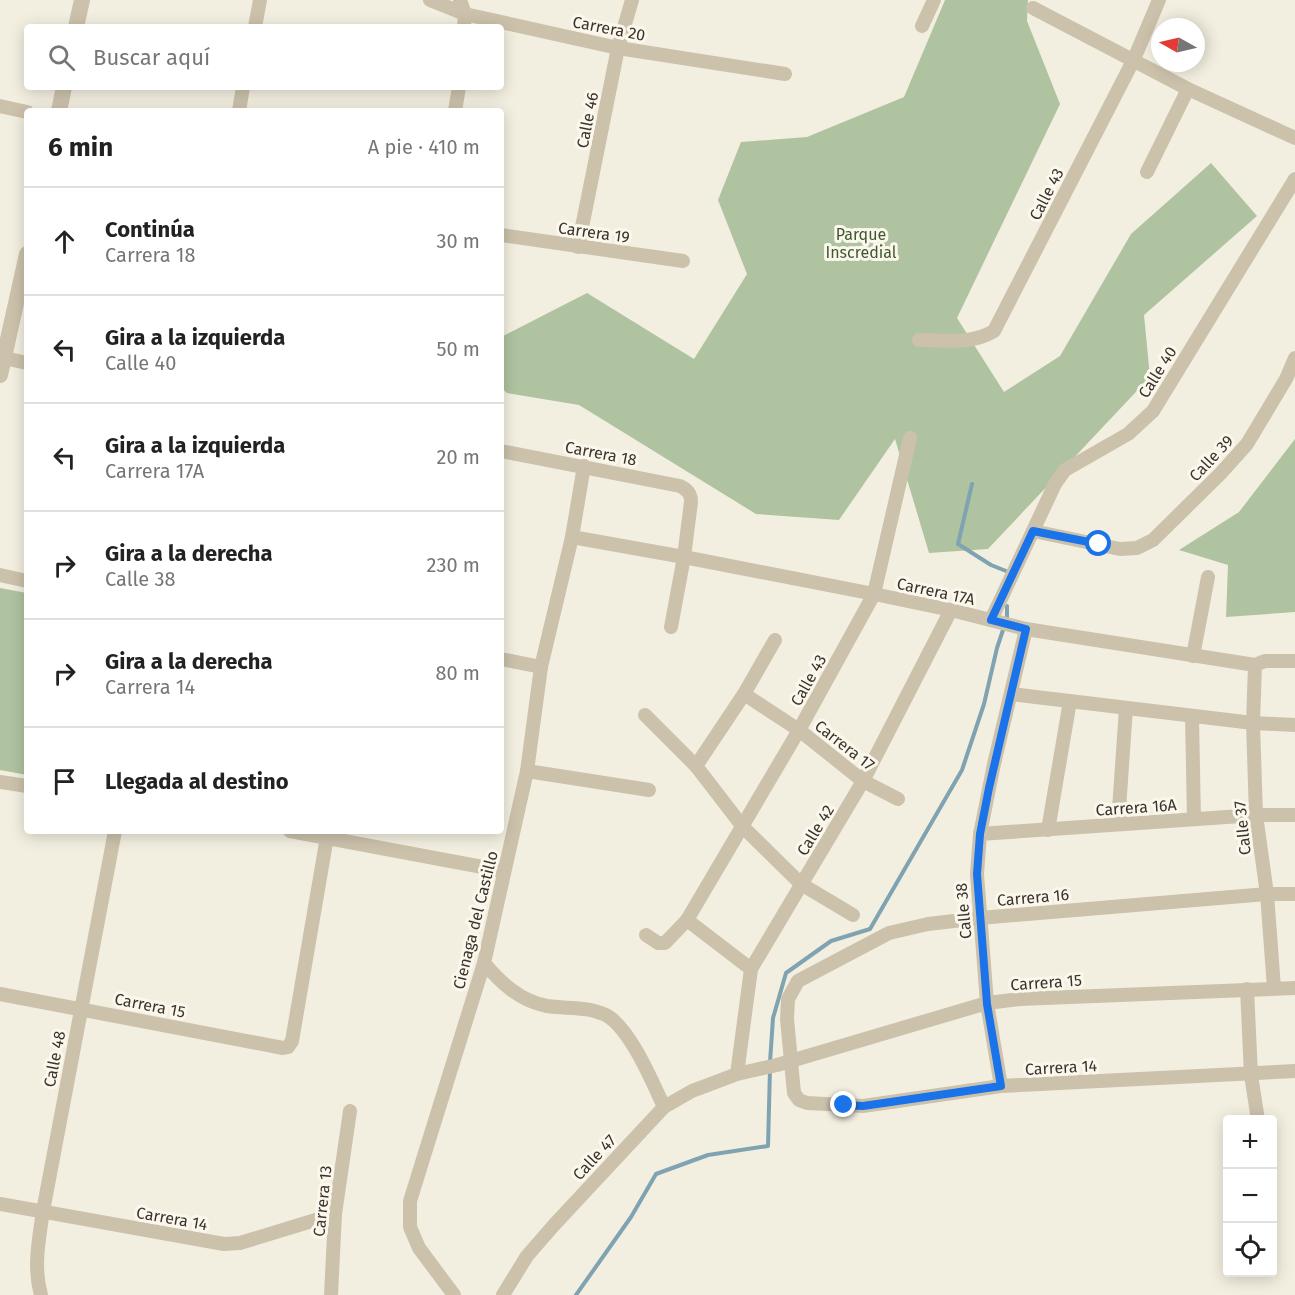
<!DOCTYPE html>
<html lang="es">
<meta charset="utf-8">
<style>
body{margin:0;font-family:"Fira Sans",sans-serif;background:#f2f2f2;color:#222}
.controls{position:absolute;right:18px;bottom:18px;display:grid;overflow:hidden;border-radius:6px;box-shadow:0 3px 15px #0003}
.controls button{width:54px;height:54px;display:grid;place-items:center;padding:0;border:0;border-bottom:2px solid #e0e0e0;background:#fff;color:#222;font:30px sans-serif}
.compass{position:absolute;left:1151px;top:18px;width:54px;height:54px;border-radius:50%;background:#fff;box-shadow:0 3px 15px #0003;rotate:278deg}
.stop{position:absolute;width:18px;height:18px;margin:-14px;border:4px solid #1a73e8;border-radius:50%;background:#fff}
.stop.end{background:#1a73e8;border-color:#fff;box-shadow:0 2px 6px #0008}
.list{margin:0;padding:0;list-style:none}
h2{display:flex;justify-content:space-between;align-items:center;height:78px;margin:0;padding:0 24px;font-size:26px}
h2 small{font-size:20px;font-weight:400;color:#767676}
.list li{display:grid;grid-template-columns:39px 1fr auto;gap:18px;align-items:center;box-sizing:border-box;height:108px;padding:0 24px;border-top:2px solid #e0e0e0}
.list b{display:block;font-size:22px;white-space:nowrap}
.list p{margin:0;font-size:20px;white-space:nowrap;color:#767676}
.list em{font-size:20px;font-style:normal;color:#767676}
.icon{flex:none;width:33px;height:33px;fill:none;stroke:currentColor;stroke-width:2;stroke-linecap:round;stroke-linejoin:round}
.map{position:relative;flex:none;width:1295px;height:1295px;overflow:hidden}
.search{position:absolute;background:#fff;box-shadow:0 3px 15px #0003;left:24px;top:24px;width:480px;height:66px;display:flex;align-items:center;gap:15px;box-sizing:border-box;padding:0 21px;border-radius:6px;color:#767676;font-size:22px}
.panel{position:absolute;background:#fff;box-shadow:0 3px 15px #0003;left:24px;top:108px;width:480px;height:726px;border-radius:6px}
.map>svg:first-child{display:block}
.green{fill:#afc3a0}
.lines{fill:none;stroke-linecap:round;stroke-linejoin:round}
.stream{stroke:#7fa3b1;stroke-width:4}
.minor{stroke:#ccc2ac;stroke-width:14}
.tertiary{stroke:#ccc2ac;stroke-width:16}
.route{stroke:#1a73e8;stroke-width:8}
.labels{text-anchor:middle;stroke-width:6;stroke-linejoin:round;paint-order:stroke}
.street-label{font-size:16px;fill:#3a332b;stroke:#fbf7ed}
.park-label{font-size:16px;fill:#3f582e;stroke:#fbf7ed}
</style>
<div class="map">
<svg width="1295" height="1295" viewBox="0 0 1295 1295">
<rect width="100%" height="100%" fill="#f3efe0"/>
<g class="green">
<path d="M945,0H1028L1027,21L1060,104L957,318L1004,392L1060,356L1131,234L1211,163L1257,216L1144,315L1150,377L988,549L929,553L895,439L839,520L756,514L579,405L507,393L501,387V337L587,293L694,359L747,274L718,200L741,142L807,137L904,97Z"/>
<path d="M1295,439V612L1226,617L1228,565L1179,550L1239,512Z"/>
<path d="M0,588L27,593V775L0,770Z"/>
</g>
<g class="lines">
<g class="stream">
<path d="M972,484L958,544L991,565L1006,571"/>
<path d="M1007,620V606"/>
<path d="M770,1062L773,1018L786,973L831,941L870,929L962,770L984,704L997,648L1004,627"/>
<path d="M576,1295L631,1217L656,1174L708,1155L768,1146L770,1069"/>
</g>
<g class="minor">
<path d="M430,0L465,14L618,48L785,74"/>
<path d="M460,0L465,14L464,27"/>
<path d="M1033,8L1188,89L1295,138"/>
<path d="M922,26L934,0"/>
<path d="M255,27L260,0"/>
<path d="M0,106L27,112"/>
<path d="M239,111L243,87"/>
<path d="M455,111L459,87"/>
<path d="M1147,172L1188,89"/>
<path d="M501,235L683,261"/>
<path d="M578,247L618,48L632,0"/>
<path d="M919,340C944,340 971,345 994,331L1134,59L1159,0"/>
<path d="M0,357L27,363"/>
<path d="M501,451L680,486C688,490 691,494 691,502L684,557L671,627"/>
<path d="M1033,531L1120,549L1137,548L1153,540L1221,473L1247,444L1286,379L1295,358"/>
<path d="M572,537L684,557L874,594L951,610L1026,629L1255,665L1265,661H1294"/>
<path d="M0,575L27,581"/>
<path d="M991,620L1055,484L1065,470L1128,434L1153,411L1295,179"/>
<path d="M1193,656L1208,577"/>
<path d="M501,659L541,667"/>
<path d="M1255,665L1253,723L1256,815L1267,894L1274,988"/>
<path d="M744,694L799,730L863,781L898,799"/>
<path d="M1011,694L1253,723L1295,725"/>
<path d="M645,715L696,766L743,827L801,884L853,915"/>
<path d="M1192,716L1194,819"/>
<path d="M696,766L744,694L775,640"/>
<path d="M527,771L649,790"/>
<path d="M0,782L27,786"/>
<path d="M1118,824L1126,708"/>
<path d="M1048,830L1070,701"/>
<path d="M290,831L504,871"/>
<path d="M980,834L1256,815H1295"/>
<path d="M1295,894H1267L980,918L928,924L889,933L798,981L788,999L787,1019L794,1093L799,1100L807,1103L863,1106L1001,1086L1295,1071"/>
<path d="M687,920L751,969"/>
<path d="M646,935L658,943H665L687,920L799,730L874,594L910,438"/>
<path d="M484,963C501,983 520,1001 547,1006C567,1009 587,1006 606,1015C630,1028 653,1083 664,1107"/>
<path d="M1247,989L1251,1075L1258,1120"/>
<path d="M0,994L283,1048L288,1047L292,1041L328,831"/>
<path d="M737,1074L751,969L863,781L951,610"/>
<path d="M1001,1086L987,1003L977,874L980,834L994,764L1026,629"/>
<path d="M0,1204L224,1244L240,1243L335,1214"/>
<path d="M41,1295C33,1267 39,1239 43,1211L115,831"/>
<path d="M331,1295L335,1214L350,1111"/>
<path d="M454,1295L419,1248L410,1227V1201L484,963L527,771L541,667L572,537L584,466"/>
<path d="M503,1295L527,1256L554,1225L664,1107L692,1091L737,1074L777,1065L987,1003L1020,999L1295,988"/>
</g>
<g class="tertiary">
<path d="M76,27L82,0"/>
<path d="M59,111L64,87"/>
<path d="M0,375L27,254"/>
</g>
</g>
<g class="lines">
<path class="route" d="M844,1105L863,1106L1001,1086L987,1004L977,874L980,834L989,788L1026,629L991,620L1033,531L1099,544"/>
</g>
<g class="labels">
<g class="street-label">
<text transform="translate(609 28) rotate(11)" y="6">Carrera 20</text>
<text transform="translate(587 120) rotate(-79)" y="6">Calle 46</text>
<text transform="translate(1046 194) rotate(-63)" y="6">Calle 43</text>
<text transform="translate(594 232) rotate(8)" y="6">Carrera 19</text>
<text transform="translate(1157 372) rotate(-58)" y="6">Calle 40</text>
<text transform="translate(601 453) rotate(11)" y="6">Carrera 18</text>
<text transform="translate(1211 458) rotate(-47)" y="6">Calle 39</text>
<text transform="translate(936 591) rotate(12)" y="6">Carrera 17A</text>
<text transform="translate(808 680) rotate(-61)" y="6">Calle 43</text>
<text transform="translate(845 745) rotate(38)" y="6">Carrera 17</text>
<text transform="translate(1136 807) rotate(-4)" y="6">Carrera 16A</text>
<text transform="translate(1242 828) rotate(-96)" y="6">Calle 37</text>
<text transform="translate(815 830) rotate(-59)" y="6">Calle 42</text>
<text transform="translate(1033 897) rotate(-5)" y="6">Carrera 16</text>
<text transform="translate(963 911) rotate(-95)" y="6">Calle 38</text>
<text transform="translate(475 920) rotate(-76)" y="6">Cienaga del Castillo</text>
<text transform="translate(1046 982) rotate(-4)" y="6">Carrera 15</text>
<text transform="translate(150 1005) rotate(11)" y="6">Carrera 15</text>
<text transform="translate(54 1059) rotate(-79)" y="6">Calle 48</text>
<text transform="translate(1061 1067) rotate(-3)" y="6">Carrera 14</text>
<text transform="translate(594 1157) rotate(-47)" y="6">Calle 47</text>
<text transform="translate(322 1201) rotate(-84)" y="6">Carrera 13</text>
<text transform="translate(172 1218) rotate(10)" y="6">Carrera 14</text>
</g>
<g class="park-label">
<text x="861" y="240">Parque<tspan x="861" dy="18">Inscredial</tspan></text>
</g>
</g>
</svg>
<div class="controls">
<button>+</button>
<button>−</button>
<button><svg class="icon" aria-label="locate" viewBox="0 0 24 24"><circle cx="12" cy="12" r="6"/><path d="M12 2v4M12 18v4M2 12h4M18 12h4"/></svg></button>
</div>
<svg class="compass" viewBox="-18 -18 36 36"><path d="M0-13l5 13h-10z" fill="#e53935"/><path d="M0 13l5-13h-10z" fill="#767676"/></svg>
<div class="stop" style="left:1099px;top:544px"></div>
<div class="stop end" style="left:844px;top:1105px"></div>
<div class="search"><svg class="icon" aria-label="search" viewBox="0 0 24 24"><circle cx="10" cy="10" r="6"/><path d="M15 15l6 6"/></svg>Buscar aquí</div>
<section class="panel">
<h2>6 min<small>A pie · 410 m</small></h2>
<ul class="list">
<li><svg class="icon" aria-label="ahead" viewBox="0 0 24 24"><path d="M12 20V5M6 11l6-6 6 6"/></svg><div><b>Continúa</b><p>Carrera 18</p></div><em>30 m</em></li>
<li><svg class="icon" aria-label="left" viewBox="0 0 24 24"><path d="M17 20v-9H6M10 6l-5 5 5 5"/></svg><div><b>Gira a la izquierda</b><p>Calle 40</p></div><em>50 m</em></li>
<li><svg class="icon" aria-label="left" viewBox="0 0 24 24"><path d="M17 20v-9H6M10 6l-5 5 5 5"/></svg><div><b>Gira a la izquierda</b><p>Carrera 17A</p></div><em>20 m</em></li>
<li><svg class="icon" aria-label="right" viewBox="0 0 24 24"><path d="M7 20v-9h11M14 6l5 5-5 5"/></svg><div><b>Gira a la derecha</b><p>Calle 38</p></div><em>230 m</em></li>
<li><svg class="icon" aria-label="right" viewBox="0 0 24 24"><path d="M7 20v-9h11M14 6l5 5-5 5"/></svg><div><b>Gira a la derecha</b><p>Carrera 14</p></div><em>80 m</em></li>
<li><svg class="icon" aria-label="arrive" viewBox="0 0 24 24"><path d="M6 21V4h12l-3 4 3 4H6"/></svg><div><b>Llegada al destino</b></div></li>
</ul>
</section>
</div>
